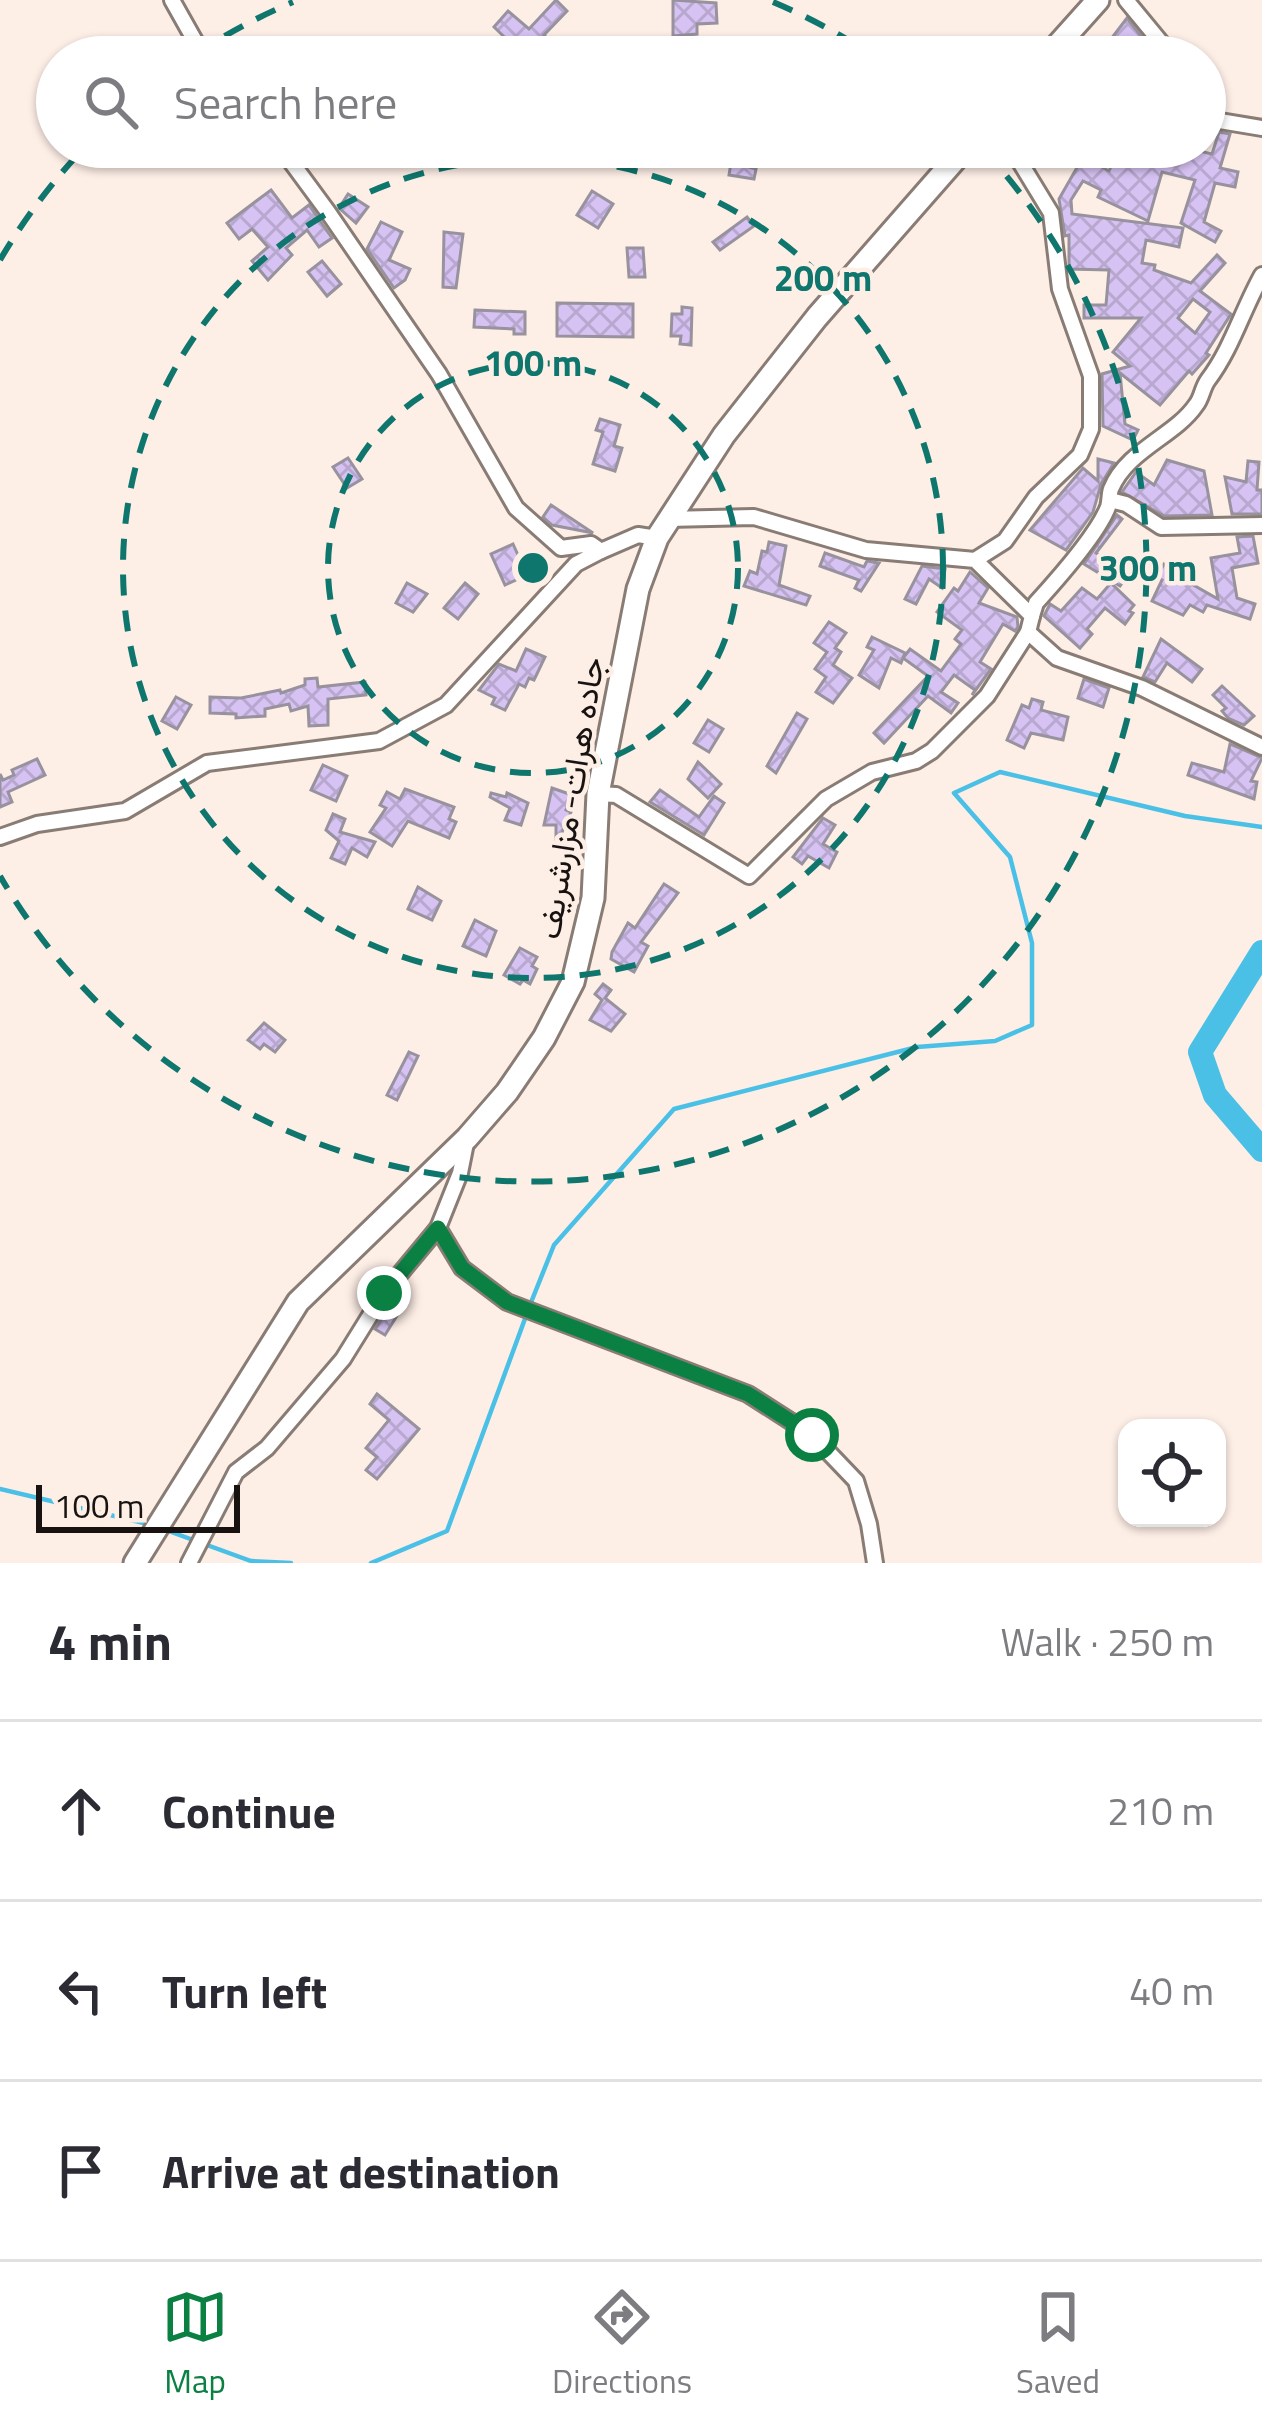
<!DOCTYPE html>
<meta charset="utf-8">
<style>
body{margin:0;font-family:"Titillium Web",Vazirmatn,sans-serif;background:#f7f7f7;color:#2b2b33}
.controls{position:absolute;right:36px;bottom:36px;display:grid;overflow:hidden;border-radius:24px;box-shadow:0 3px 9px #0004}
.controls button{width:108px;height:108px;display:grid;place-items:center;padding:0;border:0;border-bottom:3px solid #e1e1e2;background:#fff;color:#2b2b33;font:60px sans-serif}
.scale{position:absolute;left:36px;bottom:30px;width:204px;box-sizing:border-box;padding-left:12px;border:6px solid #181310;border-top:0;font-size:33px;line-height:42px;white-space:nowrap;color:#181310;-webkit-text-stroke:9px #fdeee6;paint-order:stroke}
.stop{position:absolute;width:36px;height:36px;margin:-27px;border:9px solid #0b8043;border-radius:50%;background:#fff}
.stop.end{background:#0b8043;border-color:#fff;box-shadow:0 3px 12px #0008}
.list{margin:0;padding:0;list-style:none}
h2{display:flex;justify-content:space-between;align-items:center;height:156px;margin:0;padding:0 48px;font-size:51px}
h2 small{font-size:39px;font-weight:400;color:#7c7c81}
.list li{display:grid;grid-template-columns:78px 1fr auto;gap:36px;align-items:center;box-sizing:border-box;height:180px;padding:0 48px;border-top:3px solid #e1e1e2}
.list b{display:block;font-size:45px;white-space:nowrap}
.list em{font-size:39px;font-style:normal;color:#7c7c81}
.icon{flex:none;width:66px;height:66px;fill:none;stroke:currentColor;stroke-width:2;stroke-linecap:round;stroke-linejoin:round}
.map{position:relative;flex:none;width:1262px;height:1563px;overflow:hidden}
.search{position:absolute;background:#fff;box-shadow:0 3px 9px #0004;left:36px;right:36px;top:36px;height:132px;display:flex;align-items:center;gap:30px;box-sizing:border-box;padding:0 42px;border-radius:66px;color:#7c7c81;font-size:45px}
.sheet{height:696px;background:#fff}
nav{display:flex;justify-content:space-around;align-items:center;box-sizing:border-box;height:168px;border-top:3px solid #e1e1e2;background:#fff;font-size:33px;color:#7c7c81}
nav a{display:grid;justify-items:center;gap:6px}
nav .on{color:#0b8043}
.map>svg:first-child{display:block}
.lines{fill:none;stroke-linecap:round;stroke-linejoin:round}
.stream{stroke:#4bc0e6;stroke-width:4.5}
.river{stroke:#4bc0e6;stroke-width:24}
.building{fill:url(#building-cross-hatch);stroke:#97929e;stroke-width:3;fill-rule:evenodd}
.minor-casing{stroke:#897c74;stroke-width:20}
.highway-casing{stroke:#897c74;stroke-width:27}
.minor{stroke:#fff;stroke-width:14}
.highway{stroke:#fff;stroke-width:21}
.route{stroke:#0b8043;stroke-width:15}
.ring{fill:none;stroke:#0f766e;stroke-width:6;stroke-dasharray:21 15}
.labels{text-anchor:middle;stroke-width:9;stroke-linejoin:round;paint-order:stroke}
.street-label{font-size:33px;fill:#181310;stroke:#fdeee6}
.centre{fill:#0f766e;stroke:#fdeee6;stroke-width:6}
.ring-label{font-size:36px;text-anchor:middle;font-weight:bold;fill:#0f766e;stroke:#fdeee6;stroke-width:9;stroke-linejoin:round;paint-order:stroke}
</style>
<div class="map">
<svg width="1262" height="1563" viewBox="0 0 1262 1563">
<defs>
<pattern id="building-cross-hatch" width="8" height="8" patternUnits="userSpaceOnUse" patternTransform="scale(3)"><rect width="8" height="8" fill="#d7c3f3"/><path d="M0 0l8 8M0 8l8-8" fill="none" stroke="#b8a7cf"/></pattern>
</defs>
<rect width="100%" height="100%" fill="#fdeee6"/>
<g class="lines">
<g class="stream">
<path d="M530,1305L554,1245L674,1109L917,1047L995,1041L1032,1025V943L1010,857L954,793L1000,772L1185,816L1262,827"/>
<path d="M0,1489L152,1525"/>
<path d="M163,1529L251,1561L291,1563"/>
<path d="M371,1563L447,1531L526,1316"/>
</g>
<path class="river" d="M1262,952L1200,1052L1215,1095L1262,1150"/>
</g>
<g class="building">
<path d="M556,0L567,11L544,35L549,40L532,57H525L494,27L508,11L529,29Z"/>
<path d="M673,0L716,3L717,23L697,24V34L673,36Z"/>
<path d="M1127,18L1145,41L1130,57H1114L1119,51L1108,43Z"/>
<path d="M1219,132L1230,134L1220,168L1238,172L1235,187L1215,183L1204,222L1221,231L1215,242L1181,223L1195,180L1162,172L1148,221L1098,197L1101,190L1083,181L1071,200L1072,214L1183,228L1179,247L1146,240L1142,263L1155,265L1154,270L1191,283L1217,255L1225,263L1200,291L1231,314L1206,353L1209,355L1192,374L1189,371L1160,405L1120,373L1125,424L1138,430L1133,440L1103,426L1102,374L1130,366L1113,352L1141,318H1084V305H1106L1109,270L1069,269V235L1065,236L1059,199L1083,157L1109,171L1120,147H1154L1177,154L1182,147L1212,154ZM1193,299L1210,312L1195,333L1178,318Z"/>
<path d="M733,151L750,154L748,167L756,169L754,179L729,175Z"/>
<path d="M271,190L292,218L309,205L332,238L319,247L307,230L286,248L292,255L268,280L252,261L268,247L252,229L239,239L227,223Z"/>
<path d="M592,191L613,204L598,228L577,215Z"/>
<path d="M348,194L368,207L356,223L339,208Z"/>
<path d="M747,217L754,226L720,250L713,242Z"/>
<path d="M381,222L402,232L389,260L410,269L405,280L394,288L367,249Z"/>
<path d="M444,232L463,234L456,288L443,287Z"/>
<path d="M627,248H643L645,277H629Z"/>
<path d="M322,261L341,284L327,296L308,272Z"/>
<path d="M557,303L633,304V337L557,336Z"/>
<path d="M682,307L692,308L691,345L680,344L681,336H671L672,314H682Z"/>
<path d="M475,310L525,312V334H514V329L474,327Z"/>
<path d="M600,419L620,425L614,446L622,448L615,471L593,464L603,432L596,430Z"/>
<path d="M348,458L362,479L347,488L333,467Z"/>
<path d="M1098,459L1114,463L1101,484L1093,512L1066,550L1030,530L1083,468L1098,481Z"/>
<path d="M1167,460L1204,471L1212,515L1164,516L1122,492L1136,472L1154,485Z"/>
<path d="M1248,461L1259,462L1257,490H1262V514H1232L1225,477L1246,482Z"/>
<path d="M551,505L593,533L552,525L543,517Z"/>
<path d="M1117,515L1122,519L1096,553L1128,576L1120,586L1084,564Z"/>
<path d="M1253,536L1258,563L1232,568L1237,598L1255,604L1250,619L1207,605L1203,612L1190,605L1183,615L1152,601L1162,580L1157,577L1164,564L1192,578L1190,583L1218,599L1211,558L1240,553L1237,537Z"/>
<path d="M769,542L786,546L779,585L810,596L806,605L744,586L750,571L757,574L762,551L767,552Z"/>
<path d="M513,544L527,575L505,585L491,554Z"/>
<path d="M825,553L864,567L867,561L879,563L861,591L855,588L859,580L820,566Z"/>
<path d="M922,566L945,569L942,588L929,579L916,604L905,599Z"/>
<path d="M970,572L988,588L979,603L1017,617L1018,627L1015,631L1003,624L980,662L991,669L972,695L975,690L954,675L941,692L958,703L951,713L928,696L884,743L874,733L928,676L903,658L910,649L941,671L961,644L955,639L962,630L937,612L954,588L958,591Z"/>
<path d="M407,583L427,594L413,612L396,603Z"/>
<path d="M465,583L478,594L458,619L444,608Z"/>
<path d="M1111,583L1134,605L1129,611L1133,613L1125,624L1105,608L1087,629L1092,634L1080,648L1044,616L1050,604L1061,611L1082,588L1097,599Z"/>
<path d="M829,622L846,633L835,648L841,652L833,665L852,678L833,703L816,692L826,677L815,669L827,652L814,643Z"/>
<path d="M872,637L905,653L901,663L891,658L879,688L859,675L874,650L867,647Z"/>
<path d="M1161,639L1202,669L1192,682L1167,663L1155,682L1143,677Z"/>
<path d="M526,649L545,657L534,680L529,678L525,687L519,684L505,710L492,704L495,698L479,690L499,664L516,671Z"/>
<path d="M317,678L318,687L365,682L366,695L328,699V725L309,726L308,706L291,711L289,704L265,709V716L236,718V714L210,713V697L241,698L280,690L281,693L305,685V679Z"/>
<path d="M1084,679L1109,688L1103,707L1078,698Z"/>
<path d="M1222,686L1254,716L1244,725L1228,718L1222,711L1226,708L1213,695Z"/>
<path d="M176,697L191,705L177,729L162,721Z"/>
<path d="M1032,699L1043,702L1041,710L1068,717L1063,740L1031,733L1024,748L1007,740L1022,705L1029,708Z"/>
<path d="M797,713L807,719L776,773L767,766Z"/>
<path d="M708,720L723,729L709,752L694,743Z"/>
<path d="M1230,744L1262,758L1251,781L1257,782L1254,799L1188,775L1192,763L1224,772Z"/>
<path d="M37,759L45,775L8,792L12,802L0,807V774L3,780L14,775L12,770Z"/>
<path d="M698,762L721,784L708,798L688,779Z"/>
<path d="M323,765L347,776L336,801L311,790Z"/>
<path d="M552,788L572,795L566,810L571,812L556,846V825H544Z"/>
<path d="M405,789L454,807L449,819L456,822L449,838L408,821L392,846L370,832L386,808L380,805L387,792L400,799Z"/>
<path d="M660,790L699,817L714,796L724,803L704,835L650,802Z"/>
<path d="M491,793L506,797L507,793L528,803L521,825L505,820L510,808L490,797Z"/>
<path d="M333,814L345,819L340,832L375,842L367,857L352,848L345,864L331,858L339,841L326,830Z"/>
<path d="M823,818L835,825L823,844L837,852L829,868L808,856L802,864L793,857Z"/>
<path d="M664,884L678,893L641,942L648,946L634,972L611,959L612,952L628,923L635,928Z"/>
<path d="M418,887L441,901L432,920L408,909Z"/>
<path d="M475,920L496,931L486,956L463,946Z"/>
<path d="M520,948L537,957L532,966L537,969L530,984L523,980L520,984L504,975Z"/>
<path d="M603,984L611,990L605,998L625,1014L611,1031L590,1020L602,1000L595,994Z"/>
<path d="M264,1023L285,1040L275,1052L264,1044L260,1049L248,1040Z"/>
<path d="M409,1052L418,1056L397,1100L387,1095Z"/>
<path d="M399,1292L408,1298L385,1335L375,1329Z"/>
<path d="M377,1394L419,1429L377,1479L366,1470L377,1457L366,1448L389,1420L370,1404Z"/>
</g>
<g class="lines">
<g class="minor-casing">
<g id="minor">
<path d="M172,0L204,57"/>
<path d="M1126,0L1173,57"/>
<path d="M1205,105L1214,120L1262,128"/>
<path d="M1110,500L1126,504L1161,527L1262,525"/>
<path d="M601,551L638,535L657,538"/>
<path d="M975,560L1005,541L1036,497L1080,455L1091,429V376L1060,289L1051,213L1015,154"/>
<path d="M1032,616L1036,603C1056,581 1098,533 1108,507C1110,501 1109,494 1111,489C1127,450 1175,436 1196,405C1202,398 1202,388 1208,380C1232,348 1242,311 1262,275"/>
<path d="M1028,632L1057,658L1142,688L1262,747"/>
<path d="M598,794L616,795L749,876L826,799L872,772L916,761L932,751L987,696L1028,632L1032,616L975,560L866,550L754,517L667,519"/>
<path d="M0,837L37,824L125,811L207,763L379,741L446,705L576,564L601,551L591,544L561,548L516,508L439,374L328,212L289,159L274,147"/>
<path d="M466,1143L460,1173L438,1228L462,1268L507,1302L748,1394L812,1435L856,1481L869,1524L875,1563"/>
<path d="M189,1563L236,1472L267,1448L343,1359L384,1293L438,1228"/>
</g>
</g>
<g class="highway-casing">
<g id="highway">
<path d="M1047,57L1098,0"/>
<path d="M135,1563L298,1302L467,1138L507,1092L544,1038L573,982L593,898L598,794L638,589L657,538L724,435L817,317L966,147"/>
</g>
</g>
<use href="#minor" class="minor"/>
<use href="#highway" class="highway"/>
</g>
<g class="lines">
<path class="route" d="M384,1293L438,1228L462,1268L507,1302L748,1394L812,1435"/>
</g>
<g class="ring">
<circle cx="533" cy="568" r="205"/>
<circle cx="533" cy="568" r="410"/>
<path d="M0 260A615 615 0 0 1 83 149M194 55A615 615 0 0 1 293 2M773 2A615 615 0 0 1 872 55M983 149A615 615 0 1 1 0 876"/>
</g>
<g class="labels">
<g class="street-label">
<text transform="translate(570 798) rotate(-81)" y="12">جاده هرات- مزارشریف</text>
</g>
</g>
<circle cx="533" cy="568" r="18" class="centre"/>
<g class="ring-label">
<text x="823" y="291">200 m</text>
<text x="533" y="376">100 m</text>
<text x="1148" y="581">300 m</text>
</g>
</svg>
<div class="controls">
<button><svg class="icon" aria-label="locate" viewBox="0 0 24 24"><circle cx="12" cy="12" r="6"/><path d="M12 2v4M12 18v4M2 12h4M18 12h4"/></svg></button>
</div>
<div class="scale">100 m</div>
<div class="stop" style="left:812px;top:1435px"></div>
<div class="stop end" style="left:384px;top:1293px"></div>
<div class="search"><svg class="icon" aria-label="search" viewBox="0 0 24 24"><circle cx="10" cy="10" r="6"/><path d="M15 15l6 6"/></svg>Search here</div>
</div>
<section class="sheet">
<h2>4 min<small>Walk · 250 m</small></h2>
<ul class="list">
<li><svg class="icon" aria-label="ahead" viewBox="0 0 24 24"><path d="M12 20V5M6 11l6-6 6 6"/></svg><div><b>Continue</b></div><em>210 m</em></li>
<li><svg class="icon" aria-label="left" viewBox="0 0 24 24"><path d="M17 20v-9H6M10 6l-5 5 5 5"/></svg><div><b>Turn left</b></div><em>40 m</em></li>
<li><svg class="icon" aria-label="arrive" viewBox="0 0 24 24"><path d="M6 21V4h12l-3 4 3 4H6"/></svg><div><b>Arrive at destination</b></div></li>
</ul>
</section>
<nav>
<a class="on"><svg class="icon" aria-label="map" viewBox="0 0 24 24"><path d="M3 6l6-2 6 2 6-2v14l-6 2-6-2-6 2zM9 4v14M15 6v14"/></svg>Map</a>
<a><svg class="icon" aria-label="directions" viewBox="0 0 24 24"><path d="M12 3l9 9-9 9-9-9zM9 14v-3h6M13 9l2 2-2 2"/></svg>Directions</a>
<a><svg class="icon" aria-label="saved" viewBox="0 0 24 24"><path d="M7 4h10v16l-5-4-5 4z"/></svg>Saved</a>
</nav>
